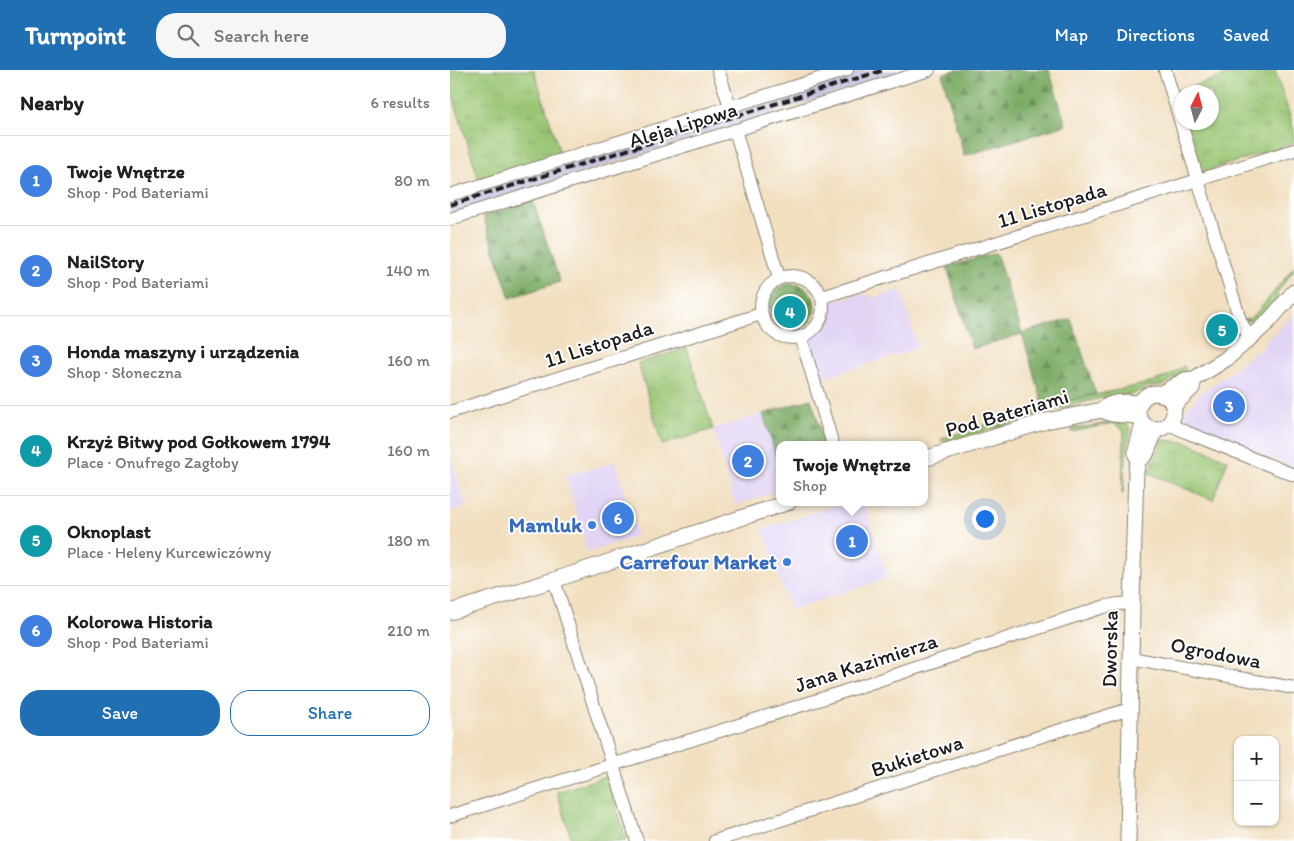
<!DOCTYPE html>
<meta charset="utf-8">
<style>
body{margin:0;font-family:Itim,sans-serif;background:#f6f6f6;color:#202124}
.controls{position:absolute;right:15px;bottom:15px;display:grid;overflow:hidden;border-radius:10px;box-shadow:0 1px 4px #0004}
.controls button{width:45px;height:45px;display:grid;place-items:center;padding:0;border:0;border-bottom:1px solid #e0e0e0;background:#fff;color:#202124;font:25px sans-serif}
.compass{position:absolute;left:724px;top:15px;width:45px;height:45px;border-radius:50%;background:#fff;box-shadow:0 1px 4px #0004;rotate:6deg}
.you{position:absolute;left:534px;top:448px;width:18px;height:18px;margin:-12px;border:4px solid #fff;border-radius:50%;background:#1a73e8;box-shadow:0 0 0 8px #1a73e833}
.badge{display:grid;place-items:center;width:32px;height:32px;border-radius:50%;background:#1f6fb2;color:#fff;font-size:16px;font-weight:700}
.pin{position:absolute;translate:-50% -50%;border:2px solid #fff;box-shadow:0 1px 5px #0006}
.popup{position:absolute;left:326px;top:371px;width:152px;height:65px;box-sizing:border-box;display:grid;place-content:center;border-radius:10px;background:#fff;filter:drop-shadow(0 1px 4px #0005);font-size:16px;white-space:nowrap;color:#757577}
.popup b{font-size:19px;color:#202124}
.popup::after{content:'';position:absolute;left:50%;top:100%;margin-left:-10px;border:10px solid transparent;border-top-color:#fff}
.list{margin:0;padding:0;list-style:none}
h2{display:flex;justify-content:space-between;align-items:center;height:65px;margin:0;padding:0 20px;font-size:21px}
h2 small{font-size:16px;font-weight:400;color:#757577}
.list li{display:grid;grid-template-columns:32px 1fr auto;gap:15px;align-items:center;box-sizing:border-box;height:90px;padding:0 20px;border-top:1px solid #e0e0e0}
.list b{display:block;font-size:19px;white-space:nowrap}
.list p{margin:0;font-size:16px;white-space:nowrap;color:#757577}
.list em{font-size:16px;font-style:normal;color:#757577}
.actions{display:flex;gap:10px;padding:15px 20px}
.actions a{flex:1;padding:11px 0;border:1px solid #1f6fb2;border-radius:20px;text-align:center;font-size:18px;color:#1f6fb2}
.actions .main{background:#1f6fb2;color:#fff}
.icon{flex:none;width:28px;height:28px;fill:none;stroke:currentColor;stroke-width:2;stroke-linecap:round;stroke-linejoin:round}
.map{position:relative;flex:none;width:844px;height:771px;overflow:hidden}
header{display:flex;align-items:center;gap:30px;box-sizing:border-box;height:70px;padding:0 25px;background:#1f6fb2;color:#fff}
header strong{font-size:24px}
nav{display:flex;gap:28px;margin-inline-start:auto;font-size:18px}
.search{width:350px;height:45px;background:#f6f6f6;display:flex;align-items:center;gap:12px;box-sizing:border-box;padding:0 18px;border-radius:20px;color:#757577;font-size:19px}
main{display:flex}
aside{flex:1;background:#fff}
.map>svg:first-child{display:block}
.built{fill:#e1d4f4}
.industrial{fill:#c5c0db}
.grass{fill:url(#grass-tufts);stroke:#5a7046}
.forest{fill:url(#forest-firs);stroke:#4b6340}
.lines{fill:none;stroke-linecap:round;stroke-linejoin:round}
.minor-casing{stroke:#867e6e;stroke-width:14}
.tertiary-casing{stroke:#867e6e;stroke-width:17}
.minor{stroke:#fff;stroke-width:12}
.tertiary{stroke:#fff;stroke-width:15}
.rail{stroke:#1c1c1c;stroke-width:4;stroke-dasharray:8 4;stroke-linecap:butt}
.shop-dot{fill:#3f7fe0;stroke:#fff;stroke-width:2}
.labels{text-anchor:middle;stroke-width:4;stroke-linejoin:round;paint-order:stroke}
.street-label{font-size:21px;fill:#1c1c1c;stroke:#fff}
.shop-label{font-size:21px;font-weight:bold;fill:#366cbe;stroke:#fff;text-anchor:end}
</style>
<header>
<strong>Turnpoint</strong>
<div class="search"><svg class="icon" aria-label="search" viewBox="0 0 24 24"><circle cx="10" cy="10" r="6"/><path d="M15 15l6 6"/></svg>Search here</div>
<nav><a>Map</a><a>Directions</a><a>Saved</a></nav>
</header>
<main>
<aside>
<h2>Nearby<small>6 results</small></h2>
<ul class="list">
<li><span class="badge" style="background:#3f7fe0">1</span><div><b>Twoje Wnętrze</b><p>Shop · Pod Bateriami</p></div><em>80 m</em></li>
<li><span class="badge" style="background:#3f7fe0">2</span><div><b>NailStory</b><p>Shop · Pod Bateriami</p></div><em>140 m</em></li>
<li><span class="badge" style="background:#3f7fe0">3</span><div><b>Honda maszyny i urządzenia</b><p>Shop · Słoneczna</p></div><em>160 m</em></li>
<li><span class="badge" style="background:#0f9aa8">4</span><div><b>Krzyż Bitwy pod Gołkowem 1794</b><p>Place · Onufrego Zagłoby</p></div><em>160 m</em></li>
<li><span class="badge" style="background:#0f9aa8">5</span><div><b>Oknoplast</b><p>Place · Heleny Kurcewiczówny</p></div><em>180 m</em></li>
<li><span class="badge" style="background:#3f7fe0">6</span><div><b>Kolorowa Historia</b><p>Shop · Pod Bateriami</p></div><em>210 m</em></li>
</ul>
<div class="actions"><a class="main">Save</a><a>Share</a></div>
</aside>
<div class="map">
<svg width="844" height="771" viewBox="0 0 844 771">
<defs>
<pattern id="grass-tufts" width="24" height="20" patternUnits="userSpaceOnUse" patternTransform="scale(1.25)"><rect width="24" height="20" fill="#98c471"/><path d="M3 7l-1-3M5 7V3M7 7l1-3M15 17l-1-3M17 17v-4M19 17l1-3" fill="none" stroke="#82a861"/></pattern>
<pattern id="forest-firs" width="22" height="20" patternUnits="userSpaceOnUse" patternTransform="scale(1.25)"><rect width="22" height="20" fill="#7aaa63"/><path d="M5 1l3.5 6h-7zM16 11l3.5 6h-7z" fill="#638a51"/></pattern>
</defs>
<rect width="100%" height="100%" fill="#fff"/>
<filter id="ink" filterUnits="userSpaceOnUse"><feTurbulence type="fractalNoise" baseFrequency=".02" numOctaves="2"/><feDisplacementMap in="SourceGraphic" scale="10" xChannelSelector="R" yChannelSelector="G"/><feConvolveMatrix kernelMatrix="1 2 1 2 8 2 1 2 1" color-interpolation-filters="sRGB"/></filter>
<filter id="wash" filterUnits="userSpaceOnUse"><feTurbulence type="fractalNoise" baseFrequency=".0096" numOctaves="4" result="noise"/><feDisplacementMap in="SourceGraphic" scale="20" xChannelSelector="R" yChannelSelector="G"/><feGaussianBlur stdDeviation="1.12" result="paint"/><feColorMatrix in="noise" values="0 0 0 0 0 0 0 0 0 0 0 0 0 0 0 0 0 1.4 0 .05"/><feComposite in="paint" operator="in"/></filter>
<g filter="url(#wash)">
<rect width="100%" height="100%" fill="#f1dfc0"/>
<g class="built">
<path d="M451,220L468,278L370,309L358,273L371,257L375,249L376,234L410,223L412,226L419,224L421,228Z"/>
<path d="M844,243V398L744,357L734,342L750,324L781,302L806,281L808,283L814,278L812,276Z"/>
<path d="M313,344L329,396V421L286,435H285L263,359Z"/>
<path d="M0,385L16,437L0,442Z"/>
<path d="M165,392L187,466L138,482L115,406Z"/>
<path d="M396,432H414L438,508L340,540L313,459Z"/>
</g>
<path class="industrial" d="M412,0H461L0,144V129Z"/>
<g class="grass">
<path d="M0,0H84L111,86L29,111L0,17Z"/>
<path d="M793,0H825L844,59V73L750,103L734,53L762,52V22H732L731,46L724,22Z"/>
<path d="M844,197V200L828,221L825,232L807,251L803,252L798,250L795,252V248L799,249L809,240Z"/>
<path d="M237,278L263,359L212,375L188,293Z"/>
<path d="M734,296L736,301L714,315L698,317L683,324L646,329L607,340L605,334L703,312L720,305Z"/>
<path d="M584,340L586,346L493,373L491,369Z"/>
<path d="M665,352L677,354L681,359L675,390L673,424H672L674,361L664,353L622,362V359Z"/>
<path d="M713,370L737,372L778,390L763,430L698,403Z"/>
<path d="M157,706L177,771H122L107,722Z"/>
</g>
<g class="forest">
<path d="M506,0H599L616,55L514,86L492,4Z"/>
<path d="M83,131L110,212L60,228L33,146Z"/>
<path d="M546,183L572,263L621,249L646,324L594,337L572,264L522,279L497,197Z"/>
<circle cx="342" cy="237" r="23"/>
<path d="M361,329L375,375H330L329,396L313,344Z"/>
</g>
</g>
<g filter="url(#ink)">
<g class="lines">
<g class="minor-casing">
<g id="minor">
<path d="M268,0L280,36"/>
<path d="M715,0L790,250L800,269"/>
<path d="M285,60L329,208"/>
<path d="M0,125L397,0"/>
<path d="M0,149L479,0"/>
<circle cx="342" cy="237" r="31"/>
<path d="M372,227L844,80"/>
<path d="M351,267L383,375"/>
<path d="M0,342L311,244"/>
<path d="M719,354L736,362L844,405"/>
<path d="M104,510L187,771"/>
<path d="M681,588L844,618"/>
<path d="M0,746L368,630L653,537L668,534L682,533"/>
<path d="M265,771L598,664L680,639"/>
</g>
</g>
<g class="tertiary-casing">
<g id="tertiary">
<circle cx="706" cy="341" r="18"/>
<path d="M710,324L735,310L744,309L776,289L818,252L844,222"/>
<path d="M723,336L742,318L744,309"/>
<path d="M652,340L662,344L688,346"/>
<path d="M689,388L686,385V380L693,354"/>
<path d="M474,389L596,351L652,340C661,330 678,332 690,333"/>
<path d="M0,542L104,510L339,432"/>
<path d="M678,771L682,533L686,401L689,388L693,387L696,384L706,359"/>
</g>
</g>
<use href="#minor" class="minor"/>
<use href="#tertiary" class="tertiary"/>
<path class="rail" d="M0,135L434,0"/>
</g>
</g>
<g class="shop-dot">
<circle cx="142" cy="455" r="5"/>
<circle cx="337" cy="492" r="5"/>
</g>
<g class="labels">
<g class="street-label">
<text transform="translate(233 55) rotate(-17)" y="7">Aleja Lipowa</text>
<text transform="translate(602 135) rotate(-17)" y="7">11 Listopada</text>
<text transform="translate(149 274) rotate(-18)" y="7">11 Listopada</text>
<text transform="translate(557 343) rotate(-16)" y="7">Pod Bateriami</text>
<text transform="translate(660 579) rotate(-89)" y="7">Dworska</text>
<text transform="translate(766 583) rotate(11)" y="7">Ogrodowa</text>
<text transform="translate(416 593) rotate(-18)" y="7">Jana Kazimierza</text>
<text transform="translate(467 686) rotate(-18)" y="7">Bukietowa</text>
</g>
<g class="shop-label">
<text x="132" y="462">Mamluk</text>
<text x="327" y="499">Carrefour Market</text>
</g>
</g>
</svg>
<div class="controls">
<button>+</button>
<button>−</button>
</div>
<svg class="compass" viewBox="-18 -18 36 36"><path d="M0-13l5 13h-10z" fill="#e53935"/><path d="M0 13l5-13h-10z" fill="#757577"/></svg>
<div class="you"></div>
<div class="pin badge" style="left:402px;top:471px;background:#3f7fe0">1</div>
<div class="popup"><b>Twoje Wnętrze</b>Shop</div>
<div class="pin badge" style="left:298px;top:391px;background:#3f7fe0">2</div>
<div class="pin badge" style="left:779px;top:336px;background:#3f7fe0">3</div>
<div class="pin badge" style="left:340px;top:242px;background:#0f9aa8">4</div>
<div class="pin badge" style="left:772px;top:260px;background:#0f9aa8">5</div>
<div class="pin badge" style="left:168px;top:448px;background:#3f7fe0">6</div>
</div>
</main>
